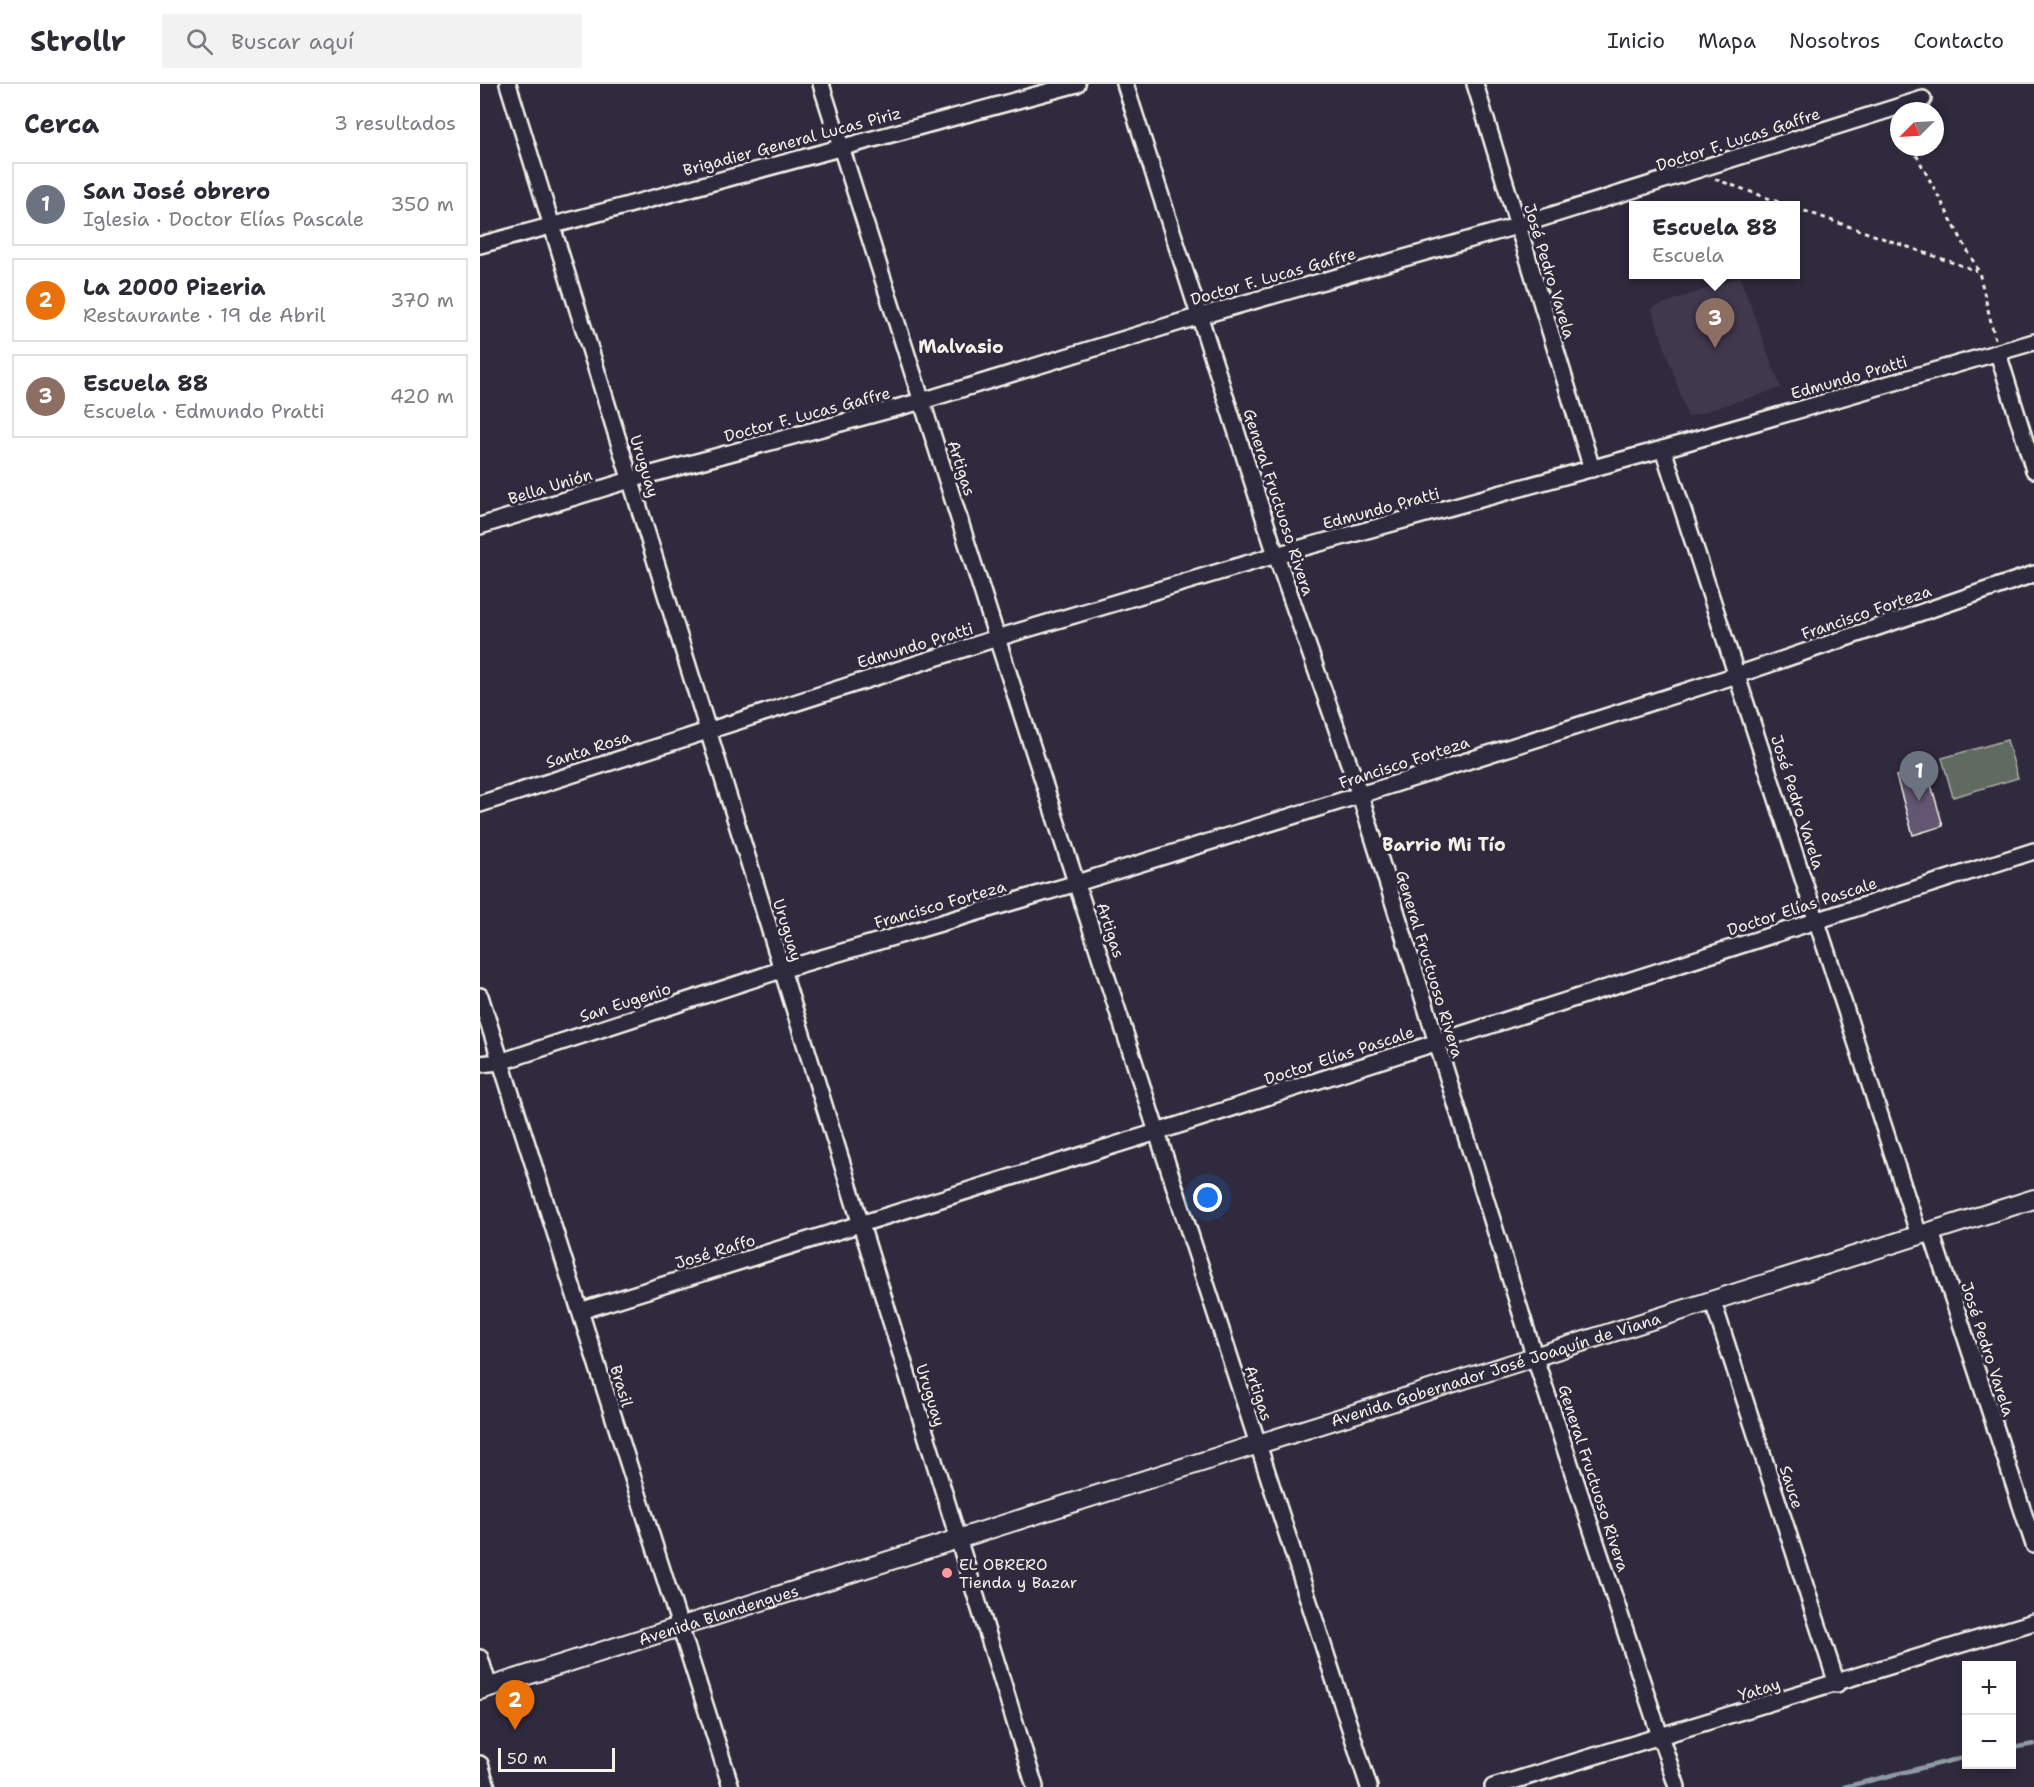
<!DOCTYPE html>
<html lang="es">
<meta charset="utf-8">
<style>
body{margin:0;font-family:"Shantell Sans",sans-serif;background:#f2f2f3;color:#2b2b33}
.controls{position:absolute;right:18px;bottom:18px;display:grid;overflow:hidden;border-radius:0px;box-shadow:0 3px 9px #0003}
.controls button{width:54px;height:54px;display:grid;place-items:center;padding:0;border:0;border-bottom:2px solid #e1e1e2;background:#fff;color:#2b2b33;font:30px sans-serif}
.compass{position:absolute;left:1410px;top:18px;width:54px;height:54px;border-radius:50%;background:#fff;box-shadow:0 3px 9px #0003;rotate:246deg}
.scale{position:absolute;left:18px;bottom:15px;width:117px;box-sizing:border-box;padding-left:6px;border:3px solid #f4f1e8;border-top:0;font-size:16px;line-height:21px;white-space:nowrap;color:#f4f1e8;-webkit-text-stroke:4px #2f2a3d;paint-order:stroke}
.you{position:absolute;left:728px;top:1114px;width:21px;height:21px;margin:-15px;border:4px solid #fff;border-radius:50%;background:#1a73e8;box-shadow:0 0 0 9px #1a73e833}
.badge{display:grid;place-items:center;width:39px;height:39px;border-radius:50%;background:#db2777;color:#fff;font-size:20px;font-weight:700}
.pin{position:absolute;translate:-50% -50px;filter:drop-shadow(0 2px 3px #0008)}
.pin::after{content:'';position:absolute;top:32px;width:21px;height:18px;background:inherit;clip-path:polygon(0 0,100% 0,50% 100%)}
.popup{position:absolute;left:1149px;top:117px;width:171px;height:78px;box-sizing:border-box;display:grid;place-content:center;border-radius:0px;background:#fff;filter:drop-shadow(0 2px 4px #0005);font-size:20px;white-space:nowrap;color:#7c7c81}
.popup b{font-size:22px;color:#2b2b33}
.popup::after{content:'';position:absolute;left:50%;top:100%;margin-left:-12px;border:12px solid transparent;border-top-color:#fff}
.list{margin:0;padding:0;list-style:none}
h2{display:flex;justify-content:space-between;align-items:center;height:78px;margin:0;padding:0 24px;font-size:26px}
h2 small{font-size:20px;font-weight:400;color:#7c7c81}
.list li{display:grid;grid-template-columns:39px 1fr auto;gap:18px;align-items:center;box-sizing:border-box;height:84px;margin:0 12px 12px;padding:0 12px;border:2px solid #e1e1e2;border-radius:0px}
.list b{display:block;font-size:22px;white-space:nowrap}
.list p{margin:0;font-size:20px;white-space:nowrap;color:#7c7c81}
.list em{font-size:20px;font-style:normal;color:#7c7c81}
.icon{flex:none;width:33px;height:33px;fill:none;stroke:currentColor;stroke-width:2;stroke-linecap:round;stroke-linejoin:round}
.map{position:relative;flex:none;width:1554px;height:1703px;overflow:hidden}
header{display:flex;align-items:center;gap:36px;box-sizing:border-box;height:84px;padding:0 30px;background:#fff;border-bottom:2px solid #e1e1e2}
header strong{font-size:28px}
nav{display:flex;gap:33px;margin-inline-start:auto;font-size:21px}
.search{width:420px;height:54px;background:#f2f2f3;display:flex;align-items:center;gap:15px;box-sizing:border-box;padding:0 21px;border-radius:0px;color:#7c7c81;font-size:22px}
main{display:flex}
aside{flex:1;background:#fff}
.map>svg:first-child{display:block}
.built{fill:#3f374d}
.green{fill:#5f6b60;stroke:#aaaea4;stroke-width:1.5}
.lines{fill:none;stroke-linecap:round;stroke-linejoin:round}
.stream{stroke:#8f9ba4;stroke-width:4.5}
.building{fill:#645672;stroke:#f4f1e8;stroke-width:1.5}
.minor-casing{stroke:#f4f1e8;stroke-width:20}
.tertiary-casing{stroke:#f4f1e8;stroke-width:22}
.path{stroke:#f4f1e8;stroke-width:3;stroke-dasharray:4.5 4.5;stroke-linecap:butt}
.minor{stroke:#2f2a3d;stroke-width:15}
.tertiary{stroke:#2f2a3d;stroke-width:18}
.poi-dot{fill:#ff9aa2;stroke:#2f2a3d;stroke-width:2}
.labels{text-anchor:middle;stroke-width:6;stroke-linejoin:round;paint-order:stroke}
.street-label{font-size:16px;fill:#f4f1e8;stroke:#2f2a3d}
.poi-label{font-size:16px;fill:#f4f1e8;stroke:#2f2a3d;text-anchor:start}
.neighbourhood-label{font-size:18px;font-weight:bold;fill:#f4f1e8;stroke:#2f2a3d}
</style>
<header>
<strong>Strollr</strong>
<div class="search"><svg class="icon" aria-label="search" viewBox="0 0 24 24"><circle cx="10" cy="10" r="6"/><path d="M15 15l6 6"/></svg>Buscar aquí</div>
<nav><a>Inicio</a><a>Mapa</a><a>Nosotros</a><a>Contacto</a></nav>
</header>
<main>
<aside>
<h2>Cerca<small>3 resultados</small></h2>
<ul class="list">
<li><span class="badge" style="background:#6b7280">1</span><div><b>San José obrero</b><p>Iglesia · Doctor Elías Pascale</p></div><em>350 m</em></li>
<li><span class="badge" style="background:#e8710a">2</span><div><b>La 2000 Pizeria</b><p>Restaurante · 19 de Abril</p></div><em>370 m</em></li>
<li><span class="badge" style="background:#8d6e63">3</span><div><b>Escuela 88</b><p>Escuela · Edmundo Pratti</p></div><em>420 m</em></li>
</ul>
</aside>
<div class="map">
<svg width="1554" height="1703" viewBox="0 0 1554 1703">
<rect width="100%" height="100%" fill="#2f2a3d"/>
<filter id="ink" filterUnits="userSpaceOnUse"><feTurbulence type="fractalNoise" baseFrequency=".0167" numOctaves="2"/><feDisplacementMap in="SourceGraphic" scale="12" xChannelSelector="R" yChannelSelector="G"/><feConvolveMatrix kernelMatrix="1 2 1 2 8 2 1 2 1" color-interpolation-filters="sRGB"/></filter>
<g filter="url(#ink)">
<path class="built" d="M1260,193L1301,304L1208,333L1171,224Z"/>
<path class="green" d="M1527,656L1538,694L1473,713L1462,674Z"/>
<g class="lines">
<g class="stream">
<path d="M1532,1664L1554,1660"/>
<path d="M1364,1703L1486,1673"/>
</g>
</g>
<path class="building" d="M1446,683L1463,742L1433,751L1416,692Z"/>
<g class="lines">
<g class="minor-casing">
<g id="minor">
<path d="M28,0L555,1703"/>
<path d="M341,0L517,554L889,1703"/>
<path d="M645,0L796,471L880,711L1055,1274L1197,1703"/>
<path d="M995,0L1112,385"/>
<path d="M0,161L597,0"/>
<path d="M1518,269L1554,386"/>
<path d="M1183,365L1439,1151"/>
<path d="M0,442L150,396L442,317L720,232L1037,142L1443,15"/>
<path d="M0,720L517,554L796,471L1183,365L1554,258"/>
<path d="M0,912L251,1703"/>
<path d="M0,980L20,978L301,886L597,799L880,711L1257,591L1554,490"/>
<path d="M1451,1148L1554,1461"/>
<path d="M1233,1218L1357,1600"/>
<path d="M100,1227L677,1048L1554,767"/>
<path d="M0,1574L9,1603"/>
<path d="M0,1680L7,1703"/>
<path d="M1013,1703L1554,1538"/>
</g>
</g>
<g class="tertiary-casing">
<g id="tertiary">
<path id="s1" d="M0,1606L1554,1115"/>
</g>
</g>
<g class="path">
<path d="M1432,63L1499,188L1515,255"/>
<path d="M1235,95L1310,122"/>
<path d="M1316,124L1497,187"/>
</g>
<use href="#minor" class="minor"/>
<use href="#tertiary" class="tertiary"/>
</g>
</g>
<circle class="poi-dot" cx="467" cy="1489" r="6"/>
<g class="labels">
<g class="street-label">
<text transform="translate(1258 55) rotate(-18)" y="6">Doctor F. Lucas Gaffre</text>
<text transform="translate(312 57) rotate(-15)" y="6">Brigadier General Lucas Piriz</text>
<text transform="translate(1070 187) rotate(73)" y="6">José Pedro Varela</text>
<text transform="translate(793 192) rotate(-16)" y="6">Doctor F. Lucas Gaffre</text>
<text transform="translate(1369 293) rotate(-16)" y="6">Edmundo Pratti</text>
<text transform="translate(327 330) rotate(-15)" y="6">Doctor F. Lucas Gaffre</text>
<text transform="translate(165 382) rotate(73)" y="6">Uruguay</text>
<text transform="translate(482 384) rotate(72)" y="6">Artigas</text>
<text transform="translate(70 402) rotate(-17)" y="6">Bella Unión</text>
<text transform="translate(799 418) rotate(72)" y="6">General Fructuoso Rivera</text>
<text transform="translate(901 424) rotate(-15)" y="6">Edmundo Pratti</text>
<text transform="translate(1386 528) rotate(-19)" y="6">Francisco Forteza</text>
<text transform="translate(435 561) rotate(-17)" y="6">Edmundo Pratti</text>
<text transform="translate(108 665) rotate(-18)" y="6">Santa Rosa</text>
<text transform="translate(924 678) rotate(-18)" y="6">Francisco Forteza</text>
<text transform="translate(1318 718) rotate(72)" y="6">José Pedro Varela</text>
<text transform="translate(460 820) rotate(-16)" y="6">Francisco Forteza</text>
<text transform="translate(1322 822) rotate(-18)" y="6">Doctor Elías Pascale</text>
<text transform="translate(308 846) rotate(73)" y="6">Uruguay</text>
<text transform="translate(631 846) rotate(72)" y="6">Artigas</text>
<text transform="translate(950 880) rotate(73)" y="6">General Fructuoso Rivera</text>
<text transform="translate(145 918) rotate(-18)" y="6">San Eugenio</text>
<text transform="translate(859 971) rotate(-18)" y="6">Doctor Elías Pascale</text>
<text transform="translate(235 1167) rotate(-17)" y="6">José Raffo</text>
<text transform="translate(1508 1265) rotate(72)" y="6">José Pedro Varela</text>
<text dy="6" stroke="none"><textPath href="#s1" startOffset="1065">Avenida Gobernador José Joaquín de Viana</textPath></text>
<text transform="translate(142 1302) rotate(73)" y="6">Brasil</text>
<text transform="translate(779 1309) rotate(72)" y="6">Artigas</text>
<text transform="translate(451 1311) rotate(73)" y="6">Uruguay</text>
<text transform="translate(1114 1394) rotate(72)" y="6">General Fructuoso Rivera</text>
<text transform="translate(1312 1403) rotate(72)" y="6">Sauce</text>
<text dy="6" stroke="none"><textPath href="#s1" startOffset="250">Avenida Blandengues</textPath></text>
<text transform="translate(1279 1605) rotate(-17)" y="6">Yatay</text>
</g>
<g class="poi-label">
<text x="479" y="1486">EL OBRERO<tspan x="479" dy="18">Tienda y Bazar</tspan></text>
</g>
<g class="neighbourhood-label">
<text x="481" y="269">Malvasio</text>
<text x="964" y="767">Barrio Mi Tío</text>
</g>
</g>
</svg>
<div class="controls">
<button>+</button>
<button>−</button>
</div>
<svg class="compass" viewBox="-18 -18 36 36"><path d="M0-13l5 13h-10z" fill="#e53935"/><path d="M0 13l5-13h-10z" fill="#7c7c81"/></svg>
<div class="scale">50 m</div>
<div class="you"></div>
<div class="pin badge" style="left:1439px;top:717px;background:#6b7280">1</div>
<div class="pin badge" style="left:35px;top:1646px;background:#e8710a">2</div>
<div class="pin badge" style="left:1235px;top:264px;background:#8d6e63">3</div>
<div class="popup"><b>Escuela 88</b>Escuela</div>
</div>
</main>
